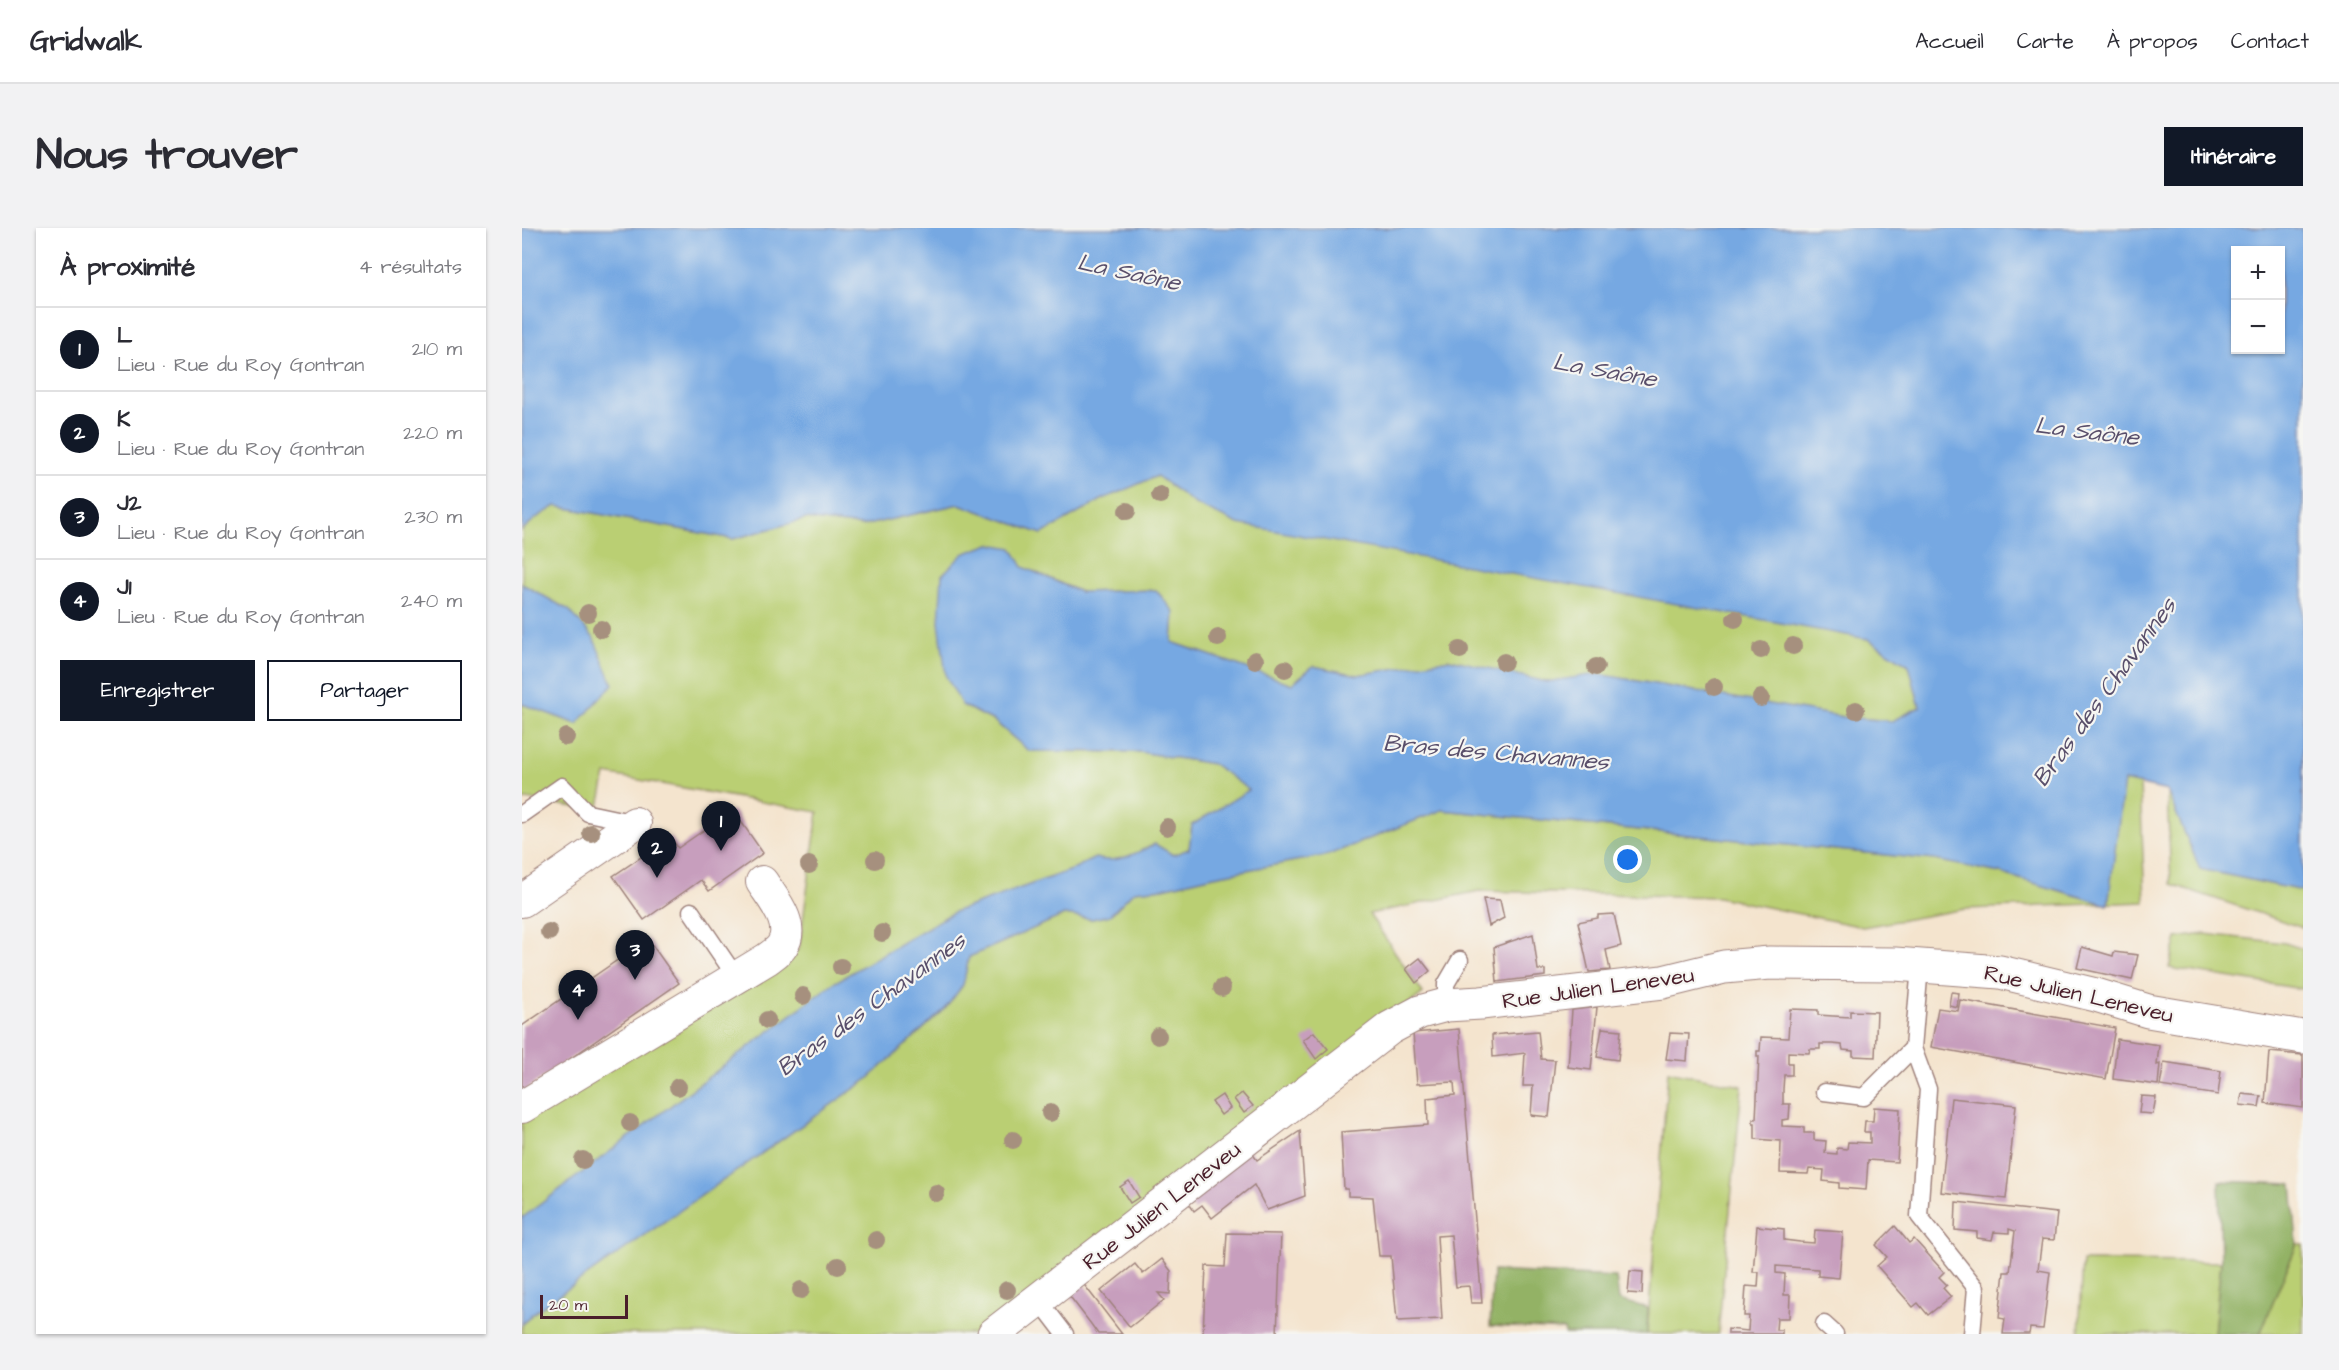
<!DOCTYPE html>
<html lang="fr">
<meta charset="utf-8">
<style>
body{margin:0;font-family:"Architects Daughter",sans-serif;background:#f2f2f3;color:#2b2b33}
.controls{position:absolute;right:18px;top:18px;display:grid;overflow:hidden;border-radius:0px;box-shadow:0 2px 4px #0004}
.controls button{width:54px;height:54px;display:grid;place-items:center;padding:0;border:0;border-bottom:2px solid #e1e1e2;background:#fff;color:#2b2b33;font:30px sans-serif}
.scale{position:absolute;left:18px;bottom:15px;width:88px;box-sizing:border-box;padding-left:6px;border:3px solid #4a1f2b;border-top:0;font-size:16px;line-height:21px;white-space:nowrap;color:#4a1f2b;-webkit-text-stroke:4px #f6f6f2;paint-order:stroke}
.you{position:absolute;left:1106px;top:632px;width:21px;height:21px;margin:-15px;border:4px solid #fff;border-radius:50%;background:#1a73e8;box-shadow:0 0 0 9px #1a73e833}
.badge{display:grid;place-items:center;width:39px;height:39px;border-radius:50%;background:#111827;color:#fff;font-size:20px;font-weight:700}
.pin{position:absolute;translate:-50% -50px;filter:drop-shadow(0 2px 3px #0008)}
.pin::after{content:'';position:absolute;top:32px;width:21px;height:18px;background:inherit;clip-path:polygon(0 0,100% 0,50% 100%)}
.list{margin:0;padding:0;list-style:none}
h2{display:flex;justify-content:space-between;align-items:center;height:78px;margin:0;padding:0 24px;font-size:26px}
h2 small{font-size:20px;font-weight:400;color:#7c7c81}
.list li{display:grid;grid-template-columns:39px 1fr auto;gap:18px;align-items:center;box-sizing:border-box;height:84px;padding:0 24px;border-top:2px solid #e1e1e2}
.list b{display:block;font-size:22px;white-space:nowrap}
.list p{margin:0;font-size:20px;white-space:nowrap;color:#7c7c81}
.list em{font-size:20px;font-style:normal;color:#7c7c81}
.actions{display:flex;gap:12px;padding:18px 24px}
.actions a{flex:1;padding:14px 0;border:2px solid #111827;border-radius:0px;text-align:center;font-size:21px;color:#111827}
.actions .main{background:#111827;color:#fff}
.map{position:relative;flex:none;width:1781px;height:1106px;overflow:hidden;border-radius:0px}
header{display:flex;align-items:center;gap:36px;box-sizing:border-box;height:84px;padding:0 30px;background:#fff;border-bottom:2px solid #e1e1e2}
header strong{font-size:28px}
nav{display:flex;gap:33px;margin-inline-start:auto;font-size:21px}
.intro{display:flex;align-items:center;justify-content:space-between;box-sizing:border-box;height:144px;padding:0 36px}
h1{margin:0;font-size:42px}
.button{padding:15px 27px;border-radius:0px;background:#111827;color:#fff;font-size:21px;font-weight:700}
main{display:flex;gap:36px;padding:0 36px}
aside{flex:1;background:#fff;border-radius:0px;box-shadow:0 2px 4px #0004}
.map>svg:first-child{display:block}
.green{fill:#bacf73;stroke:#82774f;stroke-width:1.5}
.forest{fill:#93b265;stroke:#6e6848;stroke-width:1.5}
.water{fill:#76a8e2;stroke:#606486;stroke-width:1.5;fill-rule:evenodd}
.building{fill:#c79ebd}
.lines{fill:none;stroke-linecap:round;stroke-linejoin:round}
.service-casing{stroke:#9f827c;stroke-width:19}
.minor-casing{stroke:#9f827c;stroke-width:34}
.tertiary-casing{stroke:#9f827c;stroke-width:35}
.service{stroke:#fff;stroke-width:16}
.minor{stroke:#fff;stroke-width:32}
.tertiary{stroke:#fff;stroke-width:33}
.tree{fill:#a6907e}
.labels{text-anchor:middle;stroke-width:4.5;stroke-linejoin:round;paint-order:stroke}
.street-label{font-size:22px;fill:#4a1f2b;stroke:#f6f6f2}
.water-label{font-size:24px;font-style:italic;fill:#594f6b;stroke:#f6f6f2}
</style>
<header>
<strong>Gridwalk</strong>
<nav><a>Accueil</a><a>Carte</a><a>À propos</a><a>Contact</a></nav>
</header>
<div class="intro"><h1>Nous trouver</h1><a class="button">Itinéraire</a></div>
<main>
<aside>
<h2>À proximité<small>4 résultats</small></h2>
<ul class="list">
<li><span class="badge">1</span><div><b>L</b><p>Lieu · Rue du Roy Gontran</p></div><em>210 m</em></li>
<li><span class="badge">2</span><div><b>K</b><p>Lieu · Rue du Roy Gontran</p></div><em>220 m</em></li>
<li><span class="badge">3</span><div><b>J2</b><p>Lieu · Rue du Roy Gontran</p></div><em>230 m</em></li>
<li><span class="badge">4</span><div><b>J1</b><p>Lieu · Rue du Roy Gontran</p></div><em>240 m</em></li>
</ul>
<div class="actions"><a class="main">Enregistrer</a><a>Partager</a></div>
</aside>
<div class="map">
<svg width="1781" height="1106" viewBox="0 0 1781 1106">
<rect width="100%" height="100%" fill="#f6f6f2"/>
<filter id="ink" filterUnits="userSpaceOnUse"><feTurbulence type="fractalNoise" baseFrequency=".0167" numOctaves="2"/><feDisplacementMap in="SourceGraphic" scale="12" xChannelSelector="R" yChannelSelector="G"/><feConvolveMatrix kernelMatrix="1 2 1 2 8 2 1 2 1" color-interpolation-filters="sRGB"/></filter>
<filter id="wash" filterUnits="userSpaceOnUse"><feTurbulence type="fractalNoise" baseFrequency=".008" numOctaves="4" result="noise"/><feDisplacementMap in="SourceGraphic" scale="24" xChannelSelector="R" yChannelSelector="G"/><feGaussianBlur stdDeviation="1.35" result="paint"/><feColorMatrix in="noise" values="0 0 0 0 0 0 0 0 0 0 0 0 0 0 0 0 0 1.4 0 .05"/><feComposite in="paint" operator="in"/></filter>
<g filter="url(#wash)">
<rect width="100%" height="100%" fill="#f4e4ce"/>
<g class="green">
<path d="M635,248L673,276L1346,411L1387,437L1398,479L1370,493L1321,489L1076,446L1025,454L928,431L836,447L791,438L770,456L650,414L652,384L634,362L559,364L501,339L468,316L442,326L420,347L440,477L472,493L507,523L618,524L691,536L728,562L670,597L667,621L651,627L633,616C615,625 593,637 573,630L549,642L432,684L310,756L0,990V887L277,721L296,584L84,546L76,583L4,571L0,573V476L55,496L47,382L0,356V302L17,288L34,278L211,311L284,291L340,298L437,276L520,306L581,271Z"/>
<path d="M1601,553L1618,556L1623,674L1443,681L1341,699L1196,669L957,663L847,686L901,765L466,1106H0V1097L10,1086L346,851L423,781L441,757L447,729L542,687L570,691L588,687L612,663L641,660L692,648L806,627L920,582L1413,632L1478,645L1586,677Z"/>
<path d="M1645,563L1678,641L1781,663V700L1649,656Z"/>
<path d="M1683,706L1763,715L1781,721V761L1647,740L1655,710Z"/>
<path d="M1146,843L1220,858L1196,1106H1125Z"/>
<path d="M1775,1016H1781V1106H1738Z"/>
<path d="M1561,1033L1699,1034L1692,1106H1557Z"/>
</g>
<g class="forest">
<path d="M1697,953L1770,956L1775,1016L1738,1106H1692L1699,1034Z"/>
<path d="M971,1043L1094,1049L1097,1072L1126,1080L1125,1106H1043L1042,1102L968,1098Z"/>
</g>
<g class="water">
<path d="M0,0H1781V663L1678,641L1645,563L1602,553L1586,677L1478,645L1413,632L920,582L806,627L692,648L641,660L612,663L588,687L570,691L542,687L447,729L441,757L423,781L346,851L10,1086L0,1097V990L310,756L432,684L549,642L573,630C593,637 615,625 633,616L651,627L667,621L670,597L727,562L691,536L618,524L507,523L472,493L440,477L424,448L417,394L420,347L441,326L468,316L490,320L501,339L558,364L634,362L652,384L650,414L770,456L791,438L836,447L928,431L1024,454L1076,446L1321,489L1370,493L1398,479L1387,437L1346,411L716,296L673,276L635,248L581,271L520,306L437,276L340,298L284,291L211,311L34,278L17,288L0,302ZM1758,22V122H1714V22Z"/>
<path d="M0,356L47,382L71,409L91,456L55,496L0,476Z"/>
</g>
<g id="blocks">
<g class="building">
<path d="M211,582L241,625L187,663L179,652L122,692L91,648L149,609L156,620Z"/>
<path d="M961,671L978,672L982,690L967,698Z"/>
<path d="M1092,686L1099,718L1084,722L1088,742L1067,744L1056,694L1076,690V687Z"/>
<path d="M1011,706L1016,742H1023V748L975,754L972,719Z"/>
<path d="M126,711L157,755L0,864V798Z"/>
<path d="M1560,719L1591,728L1592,724L1616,727L1610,752L1555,740Z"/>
<path d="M898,730L908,743L894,755L884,741Z"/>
<path d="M1429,764L1437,765L1435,779L1427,777Z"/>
<path d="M1438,772L1593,800L1584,851L1409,819L1416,780L1436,783Z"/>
<path d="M1075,779L1069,842L1046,839L1050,782Z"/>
<path d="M1268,781L1296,782V787L1311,788L1328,789V783L1355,784L1353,829L1331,828V823L1321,822L1320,817L1310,816H1298V821H1288L1287,825L1266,824V835H1270V847H1262L1261,861V876H1268L1267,891L1260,892V898L1282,899V905H1292V912L1304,913L1303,925L1315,926V920L1325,921L1326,914L1348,915V904H1342L1343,893H1351L1352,879L1378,881L1375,934L1346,932L1344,962L1317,960V955L1301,953L1302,942L1287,941L1286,946L1258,945L1259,913L1233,911V895H1231V891H1234L1237,828H1235V823H1238L1239,809L1266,810Z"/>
<path d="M1080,800L1099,802L1096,832L1075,829Z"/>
<path d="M937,801L960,1075H949L947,1058L934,1059L929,1007L915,1008L920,1091L875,1093L869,1028H857L851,969L826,968V961H822L819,904L906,897L905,870L933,867L932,854L895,856L891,805Z"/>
<path d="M1016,803L1019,831L1033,832L1027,889L1009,887L1011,858H1001L1003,825L971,829L970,807Z"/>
<path d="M792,804L806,821L794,831L781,812Z"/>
<path d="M1148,805L1167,806L1165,833L1144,831Z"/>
<path d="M1595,811L1637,817L1635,837L1638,836L1636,857L1591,851Z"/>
<path d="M1747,824L1781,827V880L1743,875Z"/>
<path d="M1642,834L1699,843L1696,867L1638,858Z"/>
<path d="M720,865L731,878L722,885L712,871Z"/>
<path d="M1720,866L1739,868L1737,879L1718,877Z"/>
<path d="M700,867L708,880L699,887L690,874Z"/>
<path d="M1619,868L1634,869L1631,886L1617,885Z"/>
<path d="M1429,870L1494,877L1484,971L1419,964Z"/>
<path d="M778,903L783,968L745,982L732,957L690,990L680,977L672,983L664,971L727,921L735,932Z"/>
<path d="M607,953L617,969L608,975L598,959Z"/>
<path d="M1434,974L1535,985L1532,1012L1520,1011L1516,1042L1528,1044L1521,1101L1508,1100L1507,1106H1481L1483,1091L1477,1090L1482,1044H1488L1493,1003L1487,1001V1005L1472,1004L1470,1012L1455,1010V1004L1433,1002Z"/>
<path d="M1235,998L1262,1001V1012L1278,1014L1292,1015L1293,1002L1321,1004L1317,1050L1296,1048V1041L1254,1038V1045L1263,1046L1262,1067H1268L1267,1090H1255L1254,1102H1260V1106H1206V1101L1226,1103L1227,1088H1222L1224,1058L1236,1059L1237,1044H1231Z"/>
<path d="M1373,998L1387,1015L1392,1011L1422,1044L1417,1049L1425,1057L1421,1060L1429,1069L1406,1087L1396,1075L1391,1079L1355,1038L1365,1029L1354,1017Z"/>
<path d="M705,1005L759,1006L755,1106H681L684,1038L703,1039Z"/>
<path d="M640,1031L649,1043L648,1066L636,1065L642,1072L608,1099L579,1063L613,1036L621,1046Z"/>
<path d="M1108,1043L1121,1044L1120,1066L1106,1065Z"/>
<path d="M560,1054L600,1106H576L569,1096L546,1066Z"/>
</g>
</g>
</g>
<g filter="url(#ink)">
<use href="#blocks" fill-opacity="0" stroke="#9f827c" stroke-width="1.5"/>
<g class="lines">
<g class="service-casing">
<g id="service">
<path d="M0,586L40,558L66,585L113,595"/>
<path d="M169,683L214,749"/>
<path d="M1398,738L1391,820L1406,861L1397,988L1454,1060L1450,1106"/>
<path d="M924,777V756L938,732"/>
<path d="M1302,864L1342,869L1391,820"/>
<path d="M517,1072L543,1106"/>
<path d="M1302,1096L1313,1106"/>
</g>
</g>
<g class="minor-casing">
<g id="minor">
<path d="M0,673L113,595"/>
<path d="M0,879L245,731C250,727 257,723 260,718C274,697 251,671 240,654"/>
</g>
</g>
<g class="tertiary-casing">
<path id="tertiary" d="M472,1106L868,800L898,784L924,777L959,775L1141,754L1202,739L1248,735L1373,736L1478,744L1574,767L1626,783L1781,809"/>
</g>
<use href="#service" class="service"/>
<use href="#minor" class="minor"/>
<use href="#tertiary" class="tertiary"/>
</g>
<g class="tree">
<circle cx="638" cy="267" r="9"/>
<circle cx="605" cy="283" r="9"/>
<circle cx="66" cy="385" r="9"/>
<circle cx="1213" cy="391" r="9"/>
<circle cx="79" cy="401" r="9"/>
<circle cx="696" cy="410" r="9"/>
<circle cx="1271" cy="418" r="9"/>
<circle cx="938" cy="422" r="9"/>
<circle cx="1239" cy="422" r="9"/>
<circle cx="733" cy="432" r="9"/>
<circle cx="982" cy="434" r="9"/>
<circle cx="1074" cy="439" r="9"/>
<circle cx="763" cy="441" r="9"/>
<circle cx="1192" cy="459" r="9"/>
<circle cx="1239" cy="470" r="9"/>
<circle cx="1334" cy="482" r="9"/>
<circle cx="44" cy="509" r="9"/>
<circle cx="645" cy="599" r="9"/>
<circle cx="69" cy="605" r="9"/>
<circle cx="353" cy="632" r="9"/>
<circle cx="287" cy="637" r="9"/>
<circle cx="27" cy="704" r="9"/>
<circle cx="360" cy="705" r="9"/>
<circle cx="319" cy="739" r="9"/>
<circle cx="700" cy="760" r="9"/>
<circle cx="281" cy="768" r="9"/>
<circle cx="245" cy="792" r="9"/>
<circle cx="636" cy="808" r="9"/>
<circle cx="156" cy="859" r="9"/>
<circle cx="528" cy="885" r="9"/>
<circle cx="108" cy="895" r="9"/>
<circle cx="491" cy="912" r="9"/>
<circle cx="61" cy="932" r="9"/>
<circle cx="414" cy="965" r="9"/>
<circle cx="354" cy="1012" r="9"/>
<circle cx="316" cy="1038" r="9"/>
<circle cx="279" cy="1062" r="9"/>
<circle cx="485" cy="1062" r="9"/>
</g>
</g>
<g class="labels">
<g class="street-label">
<text transform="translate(1076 759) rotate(-8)" y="8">Rue Julien Leneveu</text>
<text transform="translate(1557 765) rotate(13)" y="8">Rue Julien Leneveu</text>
<text transform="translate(639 977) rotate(-38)" y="8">Rue Julien Leneveu</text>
</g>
<g class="water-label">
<text transform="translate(607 44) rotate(12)" y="8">La Saône</text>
<text transform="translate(1083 142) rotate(10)" y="8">La Saône</text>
<text transform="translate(1565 203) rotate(7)" y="8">La Saône</text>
<text transform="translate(1582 464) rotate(-54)" y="8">Bras des Chavannes</text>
<text transform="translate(974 524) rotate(5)" y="8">Bras des Chavannes</text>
<text transform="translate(349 776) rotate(-36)" y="8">Bras des Chavannes</text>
</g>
</g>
</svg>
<div class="controls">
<button>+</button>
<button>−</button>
</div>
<div class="scale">20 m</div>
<div class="you"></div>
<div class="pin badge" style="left:199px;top:623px">1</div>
<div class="pin badge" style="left:135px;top:650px">2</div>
<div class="pin badge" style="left:113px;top:752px">3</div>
<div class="pin badge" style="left:56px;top:792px">4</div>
</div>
</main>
